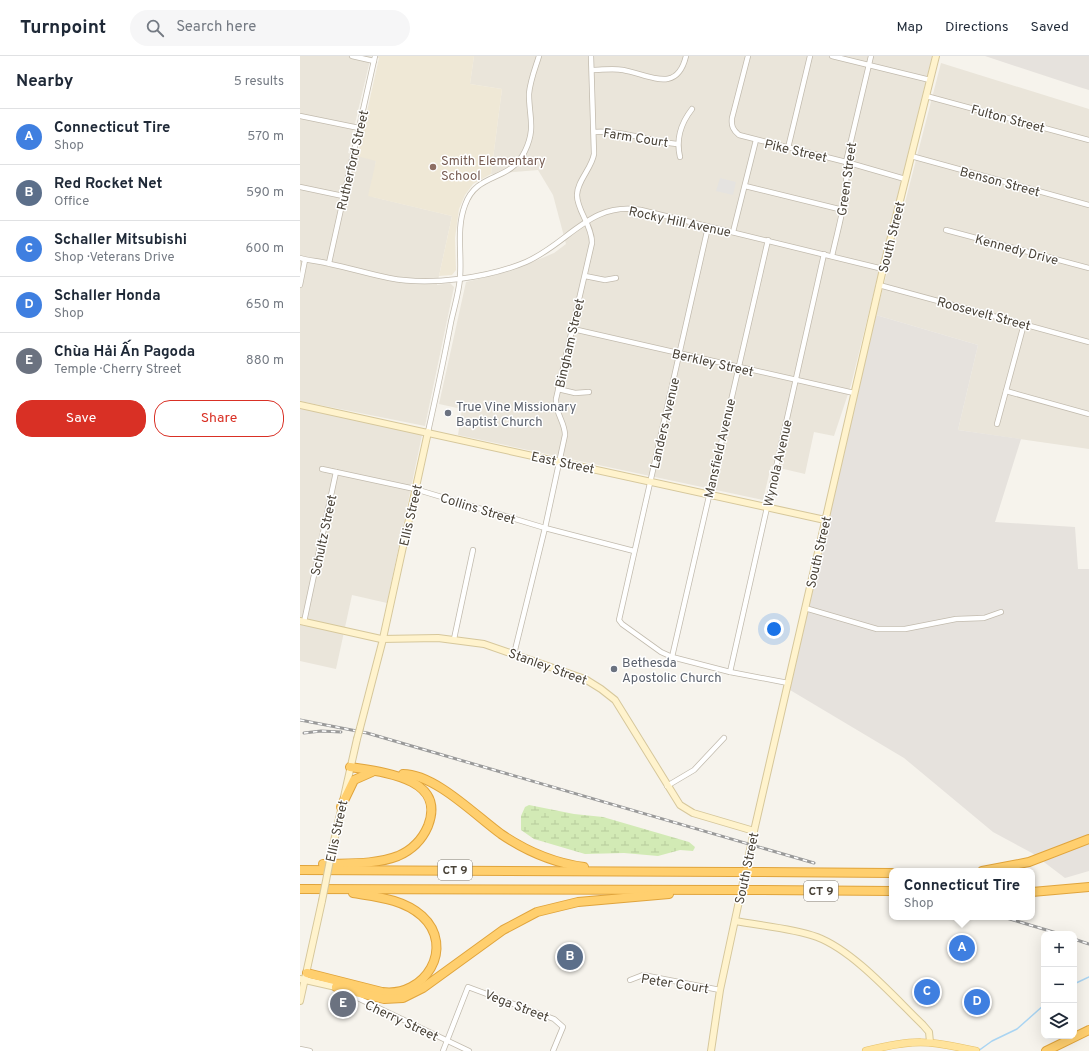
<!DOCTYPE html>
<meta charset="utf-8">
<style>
body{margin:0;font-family:Overpass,sans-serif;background:#f6f6f7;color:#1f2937}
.controls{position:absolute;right:12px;bottom:12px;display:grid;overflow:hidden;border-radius:8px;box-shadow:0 4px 16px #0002}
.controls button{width:36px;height:36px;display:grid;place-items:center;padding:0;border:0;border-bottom:1px solid #e0e1e3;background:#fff;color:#1f2937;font:20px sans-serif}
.you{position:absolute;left:474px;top:573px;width:14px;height:14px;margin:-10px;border:3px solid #fff;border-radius:50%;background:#1a73e8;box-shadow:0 0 0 6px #1a73e833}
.badge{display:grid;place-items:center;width:26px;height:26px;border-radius:50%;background:#d93025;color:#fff;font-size:13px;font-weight:700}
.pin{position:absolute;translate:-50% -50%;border:2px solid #fff;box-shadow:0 1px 4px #0006}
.popup{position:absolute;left:589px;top:812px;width:146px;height:52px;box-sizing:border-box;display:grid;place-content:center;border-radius:8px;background:#fff;filter:drop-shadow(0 1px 3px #0005);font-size:13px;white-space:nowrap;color:#747a83}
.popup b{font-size:15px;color:#1f2937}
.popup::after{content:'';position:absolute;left:50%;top:100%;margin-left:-8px;border:8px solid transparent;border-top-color:#fff}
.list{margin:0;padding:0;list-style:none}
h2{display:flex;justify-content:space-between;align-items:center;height:52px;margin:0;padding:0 16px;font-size:17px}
h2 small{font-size:13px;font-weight:400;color:#747a83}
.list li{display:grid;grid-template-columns:26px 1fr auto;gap:12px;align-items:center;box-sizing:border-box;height:56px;padding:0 16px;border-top:1px solid #e0e1e3}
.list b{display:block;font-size:15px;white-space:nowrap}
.list p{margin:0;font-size:13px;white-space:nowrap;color:#747a83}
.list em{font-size:13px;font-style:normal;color:#747a83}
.actions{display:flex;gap:8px;padding:12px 16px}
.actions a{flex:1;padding:9px 0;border:1px solid #d93025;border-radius:16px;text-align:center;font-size:14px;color:#d93025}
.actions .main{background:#d93025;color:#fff}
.icon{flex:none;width:22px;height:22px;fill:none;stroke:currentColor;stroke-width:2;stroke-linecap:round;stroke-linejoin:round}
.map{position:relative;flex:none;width:789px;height:995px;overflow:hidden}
header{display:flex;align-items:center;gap:24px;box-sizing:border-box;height:56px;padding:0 20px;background:#fff;border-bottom:1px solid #e0e1e3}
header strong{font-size:19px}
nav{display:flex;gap:22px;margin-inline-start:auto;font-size:14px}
.search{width:280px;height:36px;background:#f6f6f7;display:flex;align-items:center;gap:10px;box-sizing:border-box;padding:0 14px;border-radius:22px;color:#747a83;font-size:15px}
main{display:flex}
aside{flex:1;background:#fff}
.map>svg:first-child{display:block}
.residential{fill:#eae5da}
.industrial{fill:#e6e2dd}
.education{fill:#efe8d6}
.wetland{fill:url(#wetland-marsh)}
.parking{fill:#e5e3e0}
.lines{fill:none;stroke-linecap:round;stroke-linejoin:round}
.stream{stroke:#a9d4f2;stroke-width:1.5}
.street-casing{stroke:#c2bbae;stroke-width:6}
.secondary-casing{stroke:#d6c79b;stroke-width:8}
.primary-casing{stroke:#e6c16a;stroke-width:8}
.highway-casing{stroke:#e0a43c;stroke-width:10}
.street{stroke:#fff;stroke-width:4.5}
.secondary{stroke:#fff3cd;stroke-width:6}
.primary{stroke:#ffe39c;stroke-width:7}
.highway{stroke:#ffcf6e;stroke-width:8}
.rail-casing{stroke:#9a9a9a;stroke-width:3}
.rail{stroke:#fff;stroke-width:1.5;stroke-dasharray:4.5;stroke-linecap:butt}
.secondary-bridge-casing{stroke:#d6c79b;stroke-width:8;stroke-linecap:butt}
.highway-bridge-casing{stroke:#e0a43c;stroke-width:10;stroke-linecap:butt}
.secondary-bridge{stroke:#fff3cd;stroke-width:6}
.highway-bridge{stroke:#ffcf6e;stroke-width:8}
.education-dot{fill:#8d6e63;stroke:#fff;stroke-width:1.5}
.worship-dot{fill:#6b7280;stroke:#fff;stroke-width:1.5}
.labels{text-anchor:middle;stroke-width:3;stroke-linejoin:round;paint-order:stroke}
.shield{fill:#fff;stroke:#817c74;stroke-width:1}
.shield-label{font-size:12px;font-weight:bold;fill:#4b4439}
.street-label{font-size:13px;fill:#4b4439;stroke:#fff}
.education-label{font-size:13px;fill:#785e54;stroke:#fff;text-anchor:start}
.worship-label{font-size:13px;fill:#5b616d;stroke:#fff;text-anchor:start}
</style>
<header>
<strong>Turnpoint</strong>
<div class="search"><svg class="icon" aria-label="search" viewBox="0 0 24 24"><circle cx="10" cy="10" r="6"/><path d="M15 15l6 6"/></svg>Search here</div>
<nav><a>Map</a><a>Directions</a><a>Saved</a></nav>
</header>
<main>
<aside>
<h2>Nearby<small>5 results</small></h2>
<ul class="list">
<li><span class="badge" style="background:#3f7fe0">A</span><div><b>Connecticut Tire</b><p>Shop</p></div><em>570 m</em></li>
<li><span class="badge" style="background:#5c6f8a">B</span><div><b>Red Rocket Net</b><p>Office</p></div><em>590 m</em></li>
<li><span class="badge" style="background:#3f7fe0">C</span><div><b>Schaller Mitsubishi</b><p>Shop · Veterans Drive</p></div><em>600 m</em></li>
<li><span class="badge" style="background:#3f7fe0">D</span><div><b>Schaller Honda</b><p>Shop</p></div><em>650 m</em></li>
<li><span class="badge" style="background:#6b7280">E</span><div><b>Chùa Hải Ấn Pagoda</b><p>Temple · Cherry Street</p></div><em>880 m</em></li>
</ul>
<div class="actions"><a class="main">Save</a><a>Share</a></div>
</aside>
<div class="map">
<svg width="789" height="995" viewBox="0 0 789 995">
<defs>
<pattern id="wetland-marsh" width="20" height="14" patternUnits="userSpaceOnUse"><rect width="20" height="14" fill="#d2eab5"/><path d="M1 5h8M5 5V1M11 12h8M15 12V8" fill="none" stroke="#b6ca9c"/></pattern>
</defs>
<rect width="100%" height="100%" fill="#f6f3ec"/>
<g class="residential">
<path d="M0,0H71L48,97L76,104L73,141L152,160L137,229L150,227L154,231L125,370L0,345Z"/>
<path d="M174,0H632L551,329L534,380L514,376L505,418L471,410L463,444L158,379L162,353L139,348L166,226L211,215L254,197L266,188L253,139L238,114L191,118L202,33L170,28Z"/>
<path d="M641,7L789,53V393L658,374L678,289L576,259Z"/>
<path d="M0,350L122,379L87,547L52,539L36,613L0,605Z"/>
</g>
<g class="industrial">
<path d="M685,0H789V34L779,31Z"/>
<path d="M576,259L678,289L658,374L721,383L695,466L775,471L778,513H789V815L765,822L732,797L693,776L604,702L490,634Z"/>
</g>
<path class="education" d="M73,0H174L170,28L202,33L191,118L173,128L165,139L159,153L155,182L156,214L152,219L139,220L152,160L68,140L76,105L57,100L79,2Z"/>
<path class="wetland" d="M229,749L274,758L303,761L389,786L395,791L393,795L380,794L358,800L324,797L285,798L234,783L221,774V760L225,751Z"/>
<path class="parking" d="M420,122L436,126L433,139L416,135Z"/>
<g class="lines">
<g class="stream">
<path d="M774,928L789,921"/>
<path d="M678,995L692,985L717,973L744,949"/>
</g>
<g class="street-casing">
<g id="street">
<path d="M52,0L74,5"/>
<path d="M448,0L432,62C431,70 433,74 439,79L546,106L605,123"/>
<path d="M532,0L630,24"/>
<path d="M292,14C302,14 313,12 323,14C350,19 377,38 386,0"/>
<path d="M626,40L789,84"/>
<path d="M0,60L59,72"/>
<path d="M294,76C322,74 349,85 377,88"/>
<path d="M488,92L510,0"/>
<path d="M611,100L789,149"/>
<path d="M380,101C376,84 381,67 392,53"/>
<path d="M445,130L543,154"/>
<path d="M0,131L43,140"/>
<path d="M408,171L319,564L322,568L361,596L372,601L430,616L488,627"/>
<path d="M646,174L789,212"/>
<path d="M433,176L456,84"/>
<path d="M532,200C539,168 549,138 546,106L571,0"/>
<path d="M0,202C10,205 20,205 30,208C50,212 69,218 89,222C130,230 188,222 226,206C269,187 290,145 341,154L583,213"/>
<path d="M29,207L75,0"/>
<path d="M285,220L305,224L316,222"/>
<path d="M0,229L5,204"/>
<path d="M579,229L789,286"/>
<path d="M273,273L554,337"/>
<path d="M258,333L275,337L289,336"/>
<path d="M706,335L789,358"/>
<path d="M697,368L724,268"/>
<path d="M128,376C136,340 144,303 151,266C154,252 159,236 160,222C162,197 156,173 165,149C177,115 210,127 225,95C236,72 229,61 229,38C230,25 235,13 239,0"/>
<path d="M22,413L115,433L245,472L334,495"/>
<path d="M505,552L577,573H605L656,563L684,562L701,556"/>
<path d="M4,566L36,416"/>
<path d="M154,583L173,494"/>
<path d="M214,598L245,472L265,379C265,366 255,357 256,343L292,187C292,169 277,155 277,139C277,125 292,112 294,98L291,0"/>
<path d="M372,601L468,184"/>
<path d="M430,616L524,198"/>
<path d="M367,730L394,714L424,682"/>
<path d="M330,924L343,919L420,934"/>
<path d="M45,936L169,995"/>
<path d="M0,993L10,995"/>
<path d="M143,995L168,931L254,963L263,971L253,995"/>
</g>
</g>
<g class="secondary-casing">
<g id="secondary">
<path d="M0,349L525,464"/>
<path d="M0,565L81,583L138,582L184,588L285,623L301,633L315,644L380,749L393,757L454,775"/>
<path d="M60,672L82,587L128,376"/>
<path d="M32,794L57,683"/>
<path d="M435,865C462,870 491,872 517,881C554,895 594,941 623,969L629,976L630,986"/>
<path d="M0,923L36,931"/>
<path d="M0,945L22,845"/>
<path d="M411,995L420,934L454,775L583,213L636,0"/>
</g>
</g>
<g class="primary-casing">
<path id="primary" d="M566,995C613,983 629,984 676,995"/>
</g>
<g class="highway-casing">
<g id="highway">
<path d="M103,718C135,718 176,760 201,778C226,795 254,807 284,811"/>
<path d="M41,751L54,724L72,716"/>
<path d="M23,808C47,807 75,809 98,800C112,794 122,784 128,770C147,721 81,716 50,711"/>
<path d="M0,814L434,816"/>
<path d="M682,815L729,806L789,783"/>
<path d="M454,816L592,817"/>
<path d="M0,833L431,834"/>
<path d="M451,834L592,835"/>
<path d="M732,836L789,831"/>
<path d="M7,917L82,936C125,942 156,891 122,860C103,843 77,841 53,837"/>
<path d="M36,931L84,943L103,942L123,932L203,874L237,856L278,846L369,838"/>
<path d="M746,995L789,974"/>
</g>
</g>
<use href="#street" class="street"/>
<use href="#secondary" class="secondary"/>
<use href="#primary" class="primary"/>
<use href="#highway" class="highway"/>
<g class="rail-casing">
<g id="rail">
<path d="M0,664L67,677L514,807"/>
<path d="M4,677L21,675L41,676"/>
<path d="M703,861L760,878"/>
<path d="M774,883L789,888"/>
</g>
</g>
<use href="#rail" class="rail"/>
<g class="secondary-bridge-casing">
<g id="secondary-bridge">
<path d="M57,683L60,672"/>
<path d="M22,845L32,794"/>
</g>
</g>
<g class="highway-bridge-casing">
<g id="highway-bridge">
<path d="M434,816H454"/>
<path d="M431,834H451"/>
</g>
</g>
<use href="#secondary-bridge" class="secondary-bridge"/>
<use href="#highway-bridge" class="highway-bridge"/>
</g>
<circle class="education-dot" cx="133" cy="111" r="4"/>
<g class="worship-dot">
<circle cx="148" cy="357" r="4"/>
<circle cx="314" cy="613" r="4"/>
</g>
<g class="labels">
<g class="shield">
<rect x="138" y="804" width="34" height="20" rx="3"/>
<rect x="504" y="825" width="34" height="20" rx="3"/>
</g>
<g class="shield-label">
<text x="155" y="818">CT 9</text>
<text x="521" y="839">CT 9</text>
</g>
<g class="street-label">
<text transform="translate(708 62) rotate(15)" y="5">Fulton Street</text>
<text transform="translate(336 81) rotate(9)" y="5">Farm Court</text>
<text transform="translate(496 94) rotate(13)" y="5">Pike Street</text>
<text transform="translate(52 104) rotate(-77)" y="5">Rutherford Street</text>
<text transform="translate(546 123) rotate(-82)" y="5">Green Street</text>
<text transform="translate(700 125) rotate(15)" y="5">Benson Street</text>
<text transform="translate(380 165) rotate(12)" y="5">Rocky Hill Avenue</text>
<text transform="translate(591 181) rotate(-76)" y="5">South Street</text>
<text transform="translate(717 193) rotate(15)" y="5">Kennedy Drive</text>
<text transform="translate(684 257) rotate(15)" y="5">Roosevelt Street</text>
<text transform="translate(269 287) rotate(-77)" y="5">Bingham Street</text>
<text transform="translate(413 306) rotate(13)" y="5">Berkley Street</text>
<text transform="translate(364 367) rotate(-77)" y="5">Landers Avenue</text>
<text transform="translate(419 392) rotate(-77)" y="5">Mansfield Avenue</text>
<text transform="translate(263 406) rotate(12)" y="5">East Street</text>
<text transform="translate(477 407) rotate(-77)" y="5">Wynola Avenue</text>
<text transform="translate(178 452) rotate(17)" y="5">Collins Street</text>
<text transform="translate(110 459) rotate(-77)" y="5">Ellis Street</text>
<text transform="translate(23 479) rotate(-78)" y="5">Schultz Street</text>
<text transform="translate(518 496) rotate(-77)" y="5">South Street</text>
<text transform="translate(248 610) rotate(20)" y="5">Stanley Street</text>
<text transform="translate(36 775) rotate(-78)" y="5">Ellis Street</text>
<text transform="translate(446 812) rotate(-78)" y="5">South Street</text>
<text transform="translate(375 927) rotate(9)" y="5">Peter Court</text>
<text transform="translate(217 949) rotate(21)" y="5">Vega Street</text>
<text transform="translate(102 964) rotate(25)" y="5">Cherry Street</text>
</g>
<g class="education-label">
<text x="141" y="109">Smith Elementary<tspan x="141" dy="15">School</tspan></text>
</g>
<g class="worship-label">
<text x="156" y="355">True Vine Missionary<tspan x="156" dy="15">Baptist Church</tspan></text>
<text x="322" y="611">Bethesda<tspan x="322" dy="15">Apostolic Church</tspan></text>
</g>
</g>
</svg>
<div class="controls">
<button>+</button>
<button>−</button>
<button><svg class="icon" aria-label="layers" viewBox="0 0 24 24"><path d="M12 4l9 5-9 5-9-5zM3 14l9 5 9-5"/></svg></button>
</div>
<div class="you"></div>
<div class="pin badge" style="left:662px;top:892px;background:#3f7fe0">A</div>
<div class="popup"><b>Connecticut Tire</b>Shop</div>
<div class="pin badge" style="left:270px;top:901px;background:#5c6f8a">B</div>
<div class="pin badge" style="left:627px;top:936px;background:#3f7fe0">C</div>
<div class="pin badge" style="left:677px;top:946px;background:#3f7fe0">D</div>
<div class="pin badge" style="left:43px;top:948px;background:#6b7280">E</div>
</div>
</main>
